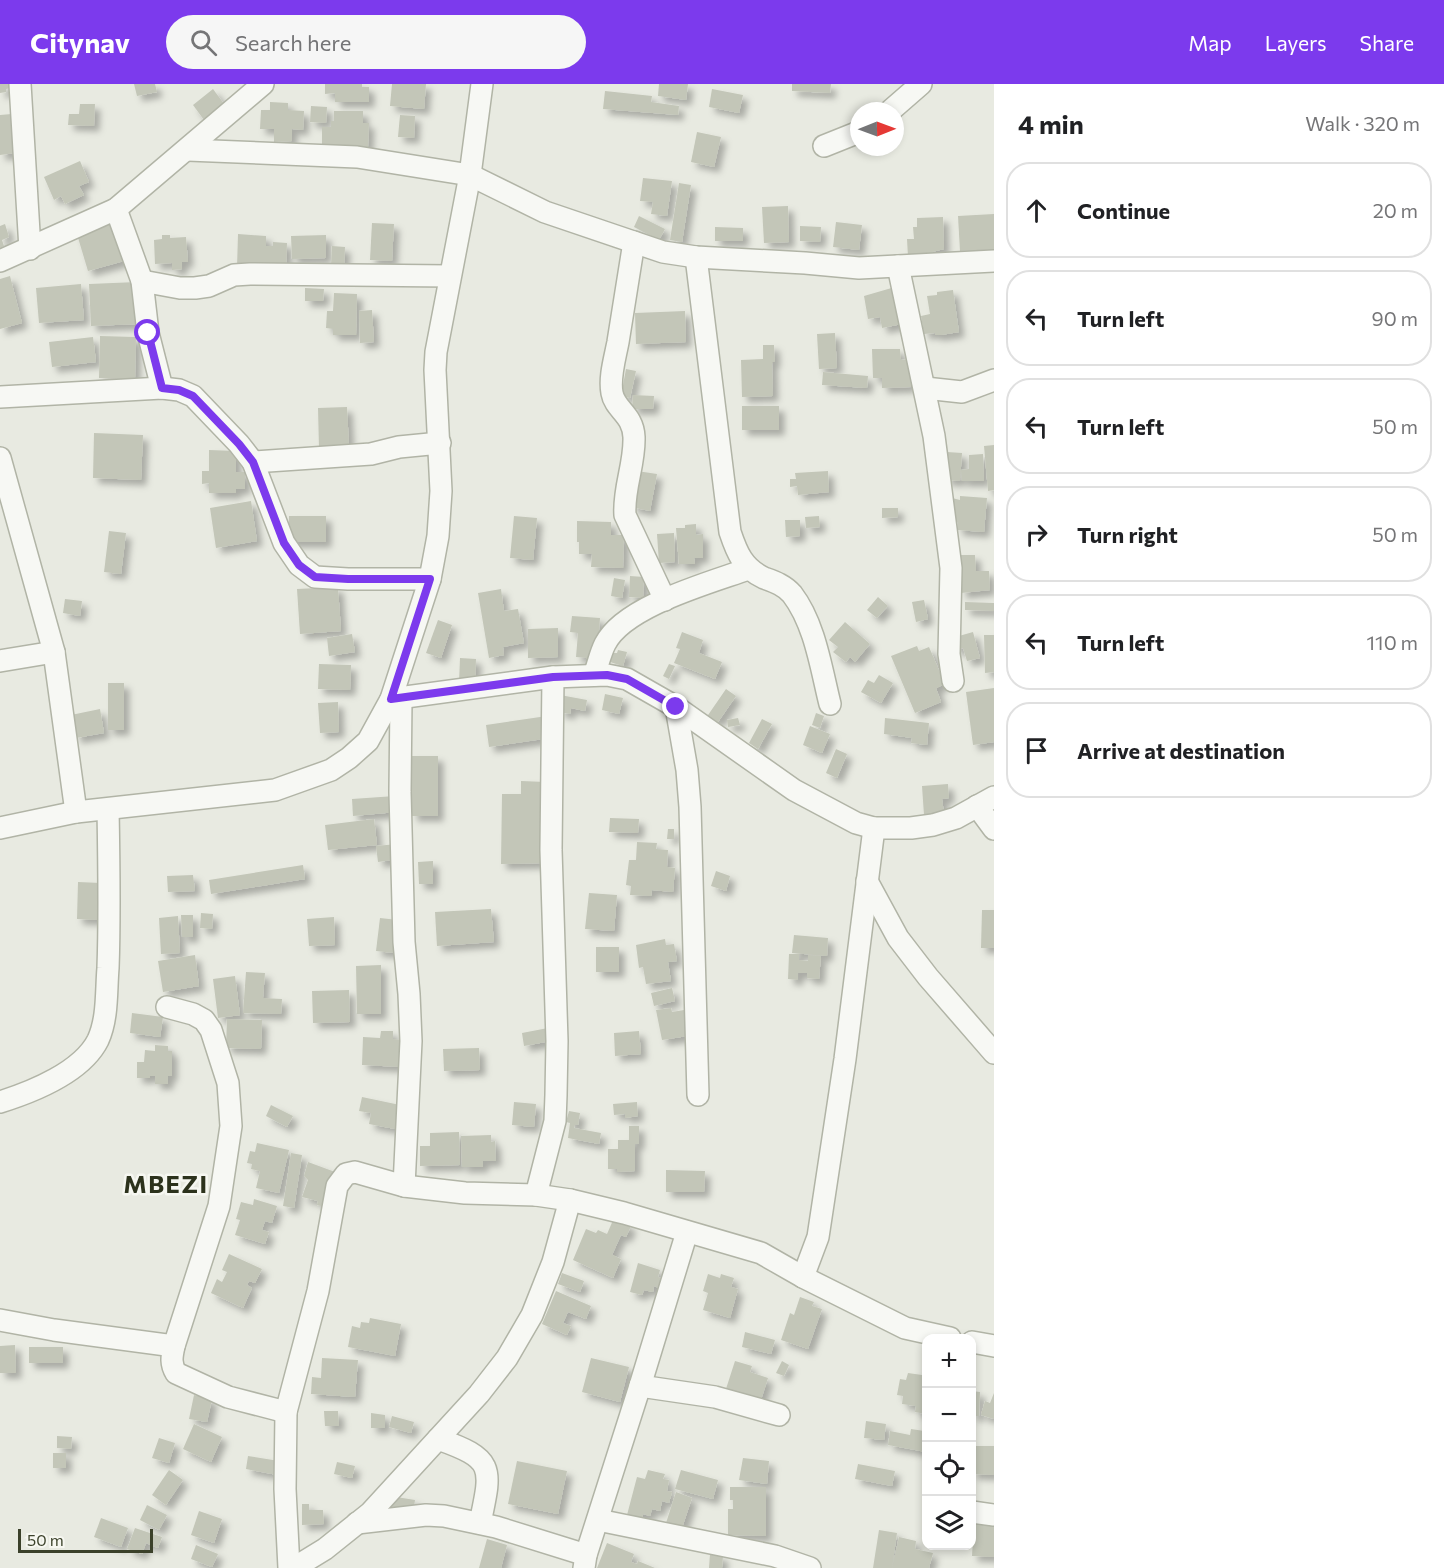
<!DOCTYPE html>
<meta charset="utf-8">
<style>
body{margin:0;font-family:Commissioner,sans-serif;background:#f6f6f6;color:#202124}
.controls{position:absolute;right:18px;bottom:18px;display:grid;overflow:hidden;border-radius:12px;box-shadow:0 3px 9px #0003}
.controls button{width:54px;height:54px;display:grid;place-items:center;padding:0;border:0;border-bottom:2px solid #e0e0e0;background:#fff;color:#202124;font:30px sans-serif}
.compass{position:absolute;left:850px;top:18px;width:54px;height:54px;border-radius:50%;background:#fff;box-shadow:0 3px 9px #0003;rotate:89deg}
.scale{position:absolute;left:18px;bottom:15px;width:135px;box-sizing:border-box;padding-left:6px;border:3px solid #3b412a;border-top:0;font-size:16px;line-height:21px;white-space:nowrap;color:#3b412a;-webkit-text-stroke:4px #f6f7f1;paint-order:stroke}
.stop{position:absolute;width:18px;height:18px;margin:-14px;border:4px solid #7c3aed;border-radius:50%;background:#fff}
.stop.end{background:#7c3aed;border-color:#fff;box-shadow:0 2px 6px #0008}
.list{margin:0;padding:0;list-style:none}
h2{display:flex;justify-content:space-between;align-items:center;height:78px;margin:0;padding:0 24px;font-size:26px}
h2 small{font-size:20px;font-weight:400;color:#757577}
.list li{display:grid;grid-template-columns:39px 1fr auto;gap:18px;align-items:center;box-sizing:border-box;height:96px;margin:0 12px 12px;padding:0 12px;border:2px solid #e0e0e0;border-radius:24px}
.list b{display:block;font-size:22px;white-space:nowrap}
.list em{font-size:20px;font-style:normal;color:#757577}
.icon{flex:none;width:33px;height:33px;fill:none;stroke:currentColor;stroke-width:2;stroke-linecap:round;stroke-linejoin:round}
.map{position:relative;flex:none;width:994px;height:1484px;overflow:hidden}
header{display:flex;align-items:center;gap:36px;box-sizing:border-box;height:84px;padding:0 30px;background:#7c3aed;color:#fff}
header strong{font-size:28px}
nav{display:flex;gap:33px;margin-inline-start:auto;font-size:21px}
.search{width:420px;height:54px;background:#f6f6f6;display:flex;align-items:center;gap:15px;box-sizing:border-box;padding:0 21px;border-radius:33px;color:#757577;font-size:22px}
main{display:flex}
aside{flex:1;background:#fff}
.map>svg:first-child{display:block}
.building{fill:#c3c6b8;filter:url(#shadow)}
.lines{fill:none;stroke-linecap:round;stroke-linejoin:round}
.minor-casing{stroke:#b1b4a6;stroke-width:24}
.minor{stroke:#f7f8f4;stroke-width:21}
.route{stroke:#7c3aed;stroke-width:8}
.labels{text-anchor:middle;stroke-width:5;stroke-linejoin:round;paint-order:stroke}
.district-label{font-size:24px;font-weight:bold;letter-spacing:1.5px;fill:#2c321c;stroke:#f6f7f1}
</style>
<header>
<strong>Citynav</strong>
<div class="search"><svg class="icon" aria-label="search" viewBox="0 0 24 24"><circle cx="10" cy="10" r="6"/><path d="M15 15l6 6"/></svg>Search here</div>
<nav><a>Map</a><a>Layers</a><a>Share</a></nav>
</header>
<main>
<div class="map">
<svg width="994" height="1484" viewBox="0 0 994 1484">
<defs>
<filter id="shadow"><feDropShadow dx="5.5" dy="5.5" stdDeviation="3" flood-color="#0004"/></filter>
</defs>
<rect width="100%" height="100%" fill="#e8eae1"/>
<g class="building">
<path d="M0,0H11V4L6,5V8L0,9Z"/>
<path d="M134,0H155L157,8L137,12Z"/>
<path d="M325,0H362V3H369V18H335V9L325,10Z"/>
<path d="M392,0H426L424,25L390,22Z"/>
<path d="M659,0H688L686,16L658,12Z"/>
<path d="M792,0H831L830,9L792,7Z"/>
<path d="M213,5L227,24L207,40L193,21Z"/>
<path d="M712,5L743,11L739,29L709,23Z"/>
<path d="M605,7L652,12L651,18L679,22L678,31L603,25Z"/>
<path d="M270,18L288,19V26L304,27L303,46L292,45V57L274,58V45H260L261,26H270Z"/>
<path d="M80,20H95L94,42L68,41L69,30H79Z"/>
<path d="M311,22L327,23L326,39L310,38Z"/>
<path d="M334,27H363V39H369L368,63H356L322,70V43H331V37H334Z"/>
<path d="M12,30L15,69L0,71V31Z"/>
<path d="M400,31L415,32L414,54L398,53Z"/>
<path d="M697,48L721,53L714,83L691,78Z"/>
<path d="M80,77L89,98L79,102L84,111L65,120L61,112L54,116L44,93Z"/>
<path d="M643,94L672,97L667,132L651,130L653,118L640,117Z"/>
<path d="M679,99L691,101L682,158L670,156Z"/>
<path d="M788,122L789,158L764,159L762,123Z"/>
<path d="M994,130V165L960,167L958,132Z"/>
<path d="M639,132L665,145L659,156L634,143Z"/>
<path d="M943,133L944,165L932,168L933,171L908,173L907,155H914L913,143H917V134Z"/>
<path d="M113,137L124,177L88,187L76,147Z"/>
<path d="M836,138L862,141L859,166L833,163Z"/>
<path d="M372,139L394,140L392,177L370,176Z"/>
<path d="M5,140L9,153L2,156L4,162L0,164V142Z"/>
<path d="M800,142L821,143L820,158L800,157Z"/>
<path d="M715,143L743,144V157H715Z"/>
<path d="M238,150L266,152V162H273V158L287,159L286,184H237Z"/>
<path d="M162,151H170V154L186,153L188,178H182V185L172,186V179L155,180L154,156L162,155Z"/>
<path d="M326,151V174L292,175L291,152Z"/>
<path d="M332,162L345,163L344,183L331,182Z"/>
<path d="M10,192L22,239L0,245V195Z"/>
<path d="M137,198L139,240L91,242L89,200Z"/>
<path d="M81,200L84,236L39,239L36,204Z"/>
<path d="M895,203L902,240L882,244L880,233L868,235L864,212Z"/>
<path d="M305,204L324,205L323,217H305Z"/>
<path d="M953,206L959,248L941,251H935V249L924,250L921,232L930,230L927,212L937,211V208Z"/>
<path d="M334,209L357,210L356,251H333V245L326,244L327,227H333Z"/>
<path d="M372,226L374,258L360,259L359,227Z"/>
<path d="M685,227L686,258L636,260L635,229Z"/>
<path d="M835,249L837,284L819,285L817,250Z"/>
<path d="M100,252L136,253L135,295L99,294Z"/>
<path d="M93,253L96,278L52,283L49,258Z"/>
<path d="M763,261H774L775,278H772L773,312L742,313L741,276L763,275Z"/>
<path d="M872,265H900L901,276L910,275L911,303L882,304V294H873Z"/>
<path d="M626,285L636,287L630,314L621,312Z"/>
<path d="M823,288L868,292L867,304L822,301Z"/>
<path d="M633,311L654,312L653,325H632Z"/>
<rect x="742" y="322" width="37" height="24"/>
<path d="M347,323L349,363L319,364L318,324Z"/>
<path d="M94,349L143,351L141,396L93,394Z"/>
<path d="M994,361V406L988,407L984,362Z"/>
<path d="M209,366L236,367V388H245V405H236V409H209V399L202,400V387H209Z"/>
<path d="M947,368L962,369L960,397L945,396Z"/>
<path d="M983,370L984,397H962L961,386L969,385V371Z"/>
<path d="M637,387L657,390L650,427L631,423Z"/>
<path d="M828,387L829,408L798,411L797,402L790,403V395H796L795,389Z"/>
<path d="M960,412L987,414L984,448L957,446L958,438L949,436L952,414L960,416Z"/>
<path d="M251,417L257,457L216,464L210,424Z"/>
<path d="M882,424H898V433L882,434Z"/>
<path d="M289,432H326V458H288Z"/>
<path d="M514,432L537,434L533,476L510,474Z"/>
<path d="M819,432L820,443L806,444L805,433Z"/>
<path d="M785,436H800V452L786,453Z"/>
<path d="M577,437L611,438V451H624L623,484L591,483L592,470H579V458H577Z"/>
<path d="M696,440V451L703,450V474H694L695,480H679L676,444H685V441Z"/>
<path d="M109,447L126,449L121,490L104,488Z"/>
<path d="M674,449L675,478L659,479L657,450Z"/>
<path d="M960,471H975L976,487H989L990,506L961,509Z"/>
<path d="M630,492L644,493L643,514L629,513Z"/>
<path d="M614,494L625,496L622,514L611,512Z"/>
<path d="M338,503L341,547L300,550L297,505Z"/>
<path d="M501,505L504,527L518,525L524,559L503,563L504,571L489,574L478,509Z"/>
<path d="M878,513L888,522L877,534L867,526Z"/>
<path d="M65,515L82,517L80,532L63,529Z"/>
<path d="M924,516L928,535L916,538L912,518Z"/>
<path d="M965,518L994,519V527L965,526Z"/>
<path d="M572,532L600,534L597,575L576,573L578,549L570,548Z"/>
<path d="M438,536L452,541L441,574L426,569Z"/>
<path d="M845,538L870,560L855,578L850,573L846,578L833,568L838,563L829,556Z"/>
<path d="M558,544V573L528,574V545Z"/>
<path d="M682,548L703,556L699,569L722,578L715,595L674,579L680,565L676,564Z"/>
<path d="M973,548L980,574L967,577L963,564L956,567L952,554Z"/>
<path d="M352,550L355,568L329,572L327,554Z"/>
<path d="M984,551H994V588L985,589Z"/>
<path d="M917,562L919,567L929,563L945,600L936,604L941,618L915,629L891,572Z"/>
<path d="M618,566L627,568L623,582L610,578L612,569H617Z"/>
<path d="M460,574L476,575L475,599H459Z"/>
<path d="M319,580L351,581L350,606L318,605Z"/>
<path d="M669,580L675,582L669,595L663,592Z"/>
<path d="M879,591L893,599L881,619L861,608L868,596L874,599Z"/>
<rect x="108" y="599" width="16" height="47"/>
<path d="M994,604V658L973,661L966,608Z"/>
<path d="M726,605L736,612L718,638L713,635L712,637L706,634Z"/>
<path d="M605,610L623,614L619,630L602,626Z"/>
<path d="M560,611L587,616L585,627L571,624L570,630L559,628Z"/>
<path d="M338,618L339,648L320,649L318,619Z"/>
<path d="M100,625L104,649L76,654L71,631Z"/>
<path d="M816,629L824,632L820,644L812,641Z"/>
<path d="M547,632L550,654L489,663L486,641Z"/>
<path d="M738,634L740,641L728,643L727,636Z"/>
<path d="M885,634L929,639L927,661L911,659L912,654L884,650Z"/>
<path d="M762,635L772,640L758,665L749,659Z"/>
<path d="M810,642L830,650L822,669L803,661Z"/>
<path d="M836,665L847,670L837,694L826,689Z"/>
<path d="M411,672H438V732H412Z"/>
<path d="M521,697L546,698L544,779L501,780L502,710H521Z"/>
<path d="M948,700L949,714L942,715L944,729L924,731L922,702Z"/>
<path d="M395,712L397,728L353,732L352,715Z"/>
<path d="M610,734L639,735L638,749L609,748Z"/>
<path d="M374,735L377,761L328,766L325,741Z"/>
<path d="M668,745H674V755H667Z"/>
<path d="M637,758L657,759L656,765L668,766L667,783L675,784L673,808L652,806L651,812L630,811L631,802L626,801L629,776H636Z"/>
<path d="M397,760L399,775L378,778L376,762Z"/>
<path d="M433,777V800H419L418,778Z"/>
<path d="M303,781L305,795L211,810L209,796Z"/>
<path d="M716,787L730,792L726,807L711,802Z"/>
<path d="M193,791L195,807L168,808L167,792Z"/>
<path d="M78,798L101,799L99,836L77,835Z"/>
<path d="M589,809L617,811L614,847L585,845Z"/>
<path d="M491,825L494,858L437,862L435,828Z"/>
<path d="M982,826H994V864H981Z"/>
<path d="M201,829L213,830L212,845L200,844Z"/>
<path d="M181,831H193V853H182Z"/>
<path d="M178,832L180,869L161,870L159,834Z"/>
<path d="M334,833L335,861L309,862L307,835Z"/>
<path d="M380,834L398,836L395,869L376,867Z"/>
<path d="M794,851L828,854L827,872L792,869Z"/>
<path d="M665,855L666,861L674,860L677,877L668,878L671,897L646,900L643,883L639,884L636,861Z"/>
<rect x="596" y="863" width="23" height="25"/>
<path d="M789,870H799V876L808,877V871L821,872L819,895L807,894V889H798V896L788,895Z"/>
<path d="M195,871L199,902L163,908L158,877Z"/>
<path d="M381,881V930H357L356,882Z"/>
<path d="M246,888L265,889L263,914L282,915L281,930L243,929Z"/>
<path d="M235,892L240,931L218,934L213,895Z"/>
<path d="M672,904L675,917L654,922L651,909Z"/>
<path d="M349,906L350,938L313,939L312,907Z"/>
<path d="M671,924L672,928L690,925L694,951L662,956L656,926Z"/>
<path d="M132,929L163,933L160,953L130,949Z"/>
<path d="M227,935L262,936L261,965L226,964Z"/>
<path d="M548,944L551,957L524,962L522,949Z"/>
<path d="M381,947H393V955L404,956L402,983L362,981L363,953L380,954Z"/>
<path d="M639,947L641,970L615,972L614,949Z"/>
<path d="M155,961L168,962V967H172V992H168V1000H155V992H150V994H137V978H144L145,966L155,967Z"/>
<path d="M479,964L480,986L444,987L443,965Z"/>
<path d="M362,1013L400,1021L395,1045L369,1040L371,1029L359,1027Z"/>
<path d="M514,1018L536,1020L534,1043L512,1041Z"/>
<path d="M637,1018L638,1032L625,1034V1030L614,1031L613,1020Z"/>
<path d="M271,1021L293,1032L287,1043L266,1032Z"/>
<path d="M569,1027L580,1029L578,1041H575L574,1044L601,1049L599,1060L568,1054L570,1039L566,1038Z"/>
<path d="M629,1042H639V1060H635V1087L617,1088V1085H608V1065H618V1056H629Z"/>
<path d="M459,1048L460,1081L420,1082V1062H430V1049Z"/>
<path d="M491,1051V1058L495,1057L496,1077H483V1083H462L461,1052Z"/>
<path d="M257,1059L289,1066L279,1109L256,1104L260,1087L251,1085L252,1080L247,1079L250,1067L255,1068Z"/>
<path d="M291,1069L302,1071L294,1124L283,1122Z"/>
<path d="M308,1078L335,1088L329,1124L317,1121L318,1117L302,1113L308,1096L304,1092Z"/>
<path d="M666,1086L705,1087L704,1108H666Z"/>
<path d="M254,1115L277,1122L272,1139L265,1137L262,1146L269,1148L265,1160L235,1151L240,1136L236,1135L241,1118L253,1121Z"/>
<path d="M614,1134L631,1142L626,1153L621,1151L612,1171L621,1175L613,1194L573,1176L586,1145L596,1149L598,1146L607,1150Z"/>
<path d="M229,1170L262,1185L255,1199L249,1197L247,1201L252,1204L243,1224L211,1209L217,1195L222,1198L227,1188L222,1186Z"/>
<path d="M638,1179L660,1186L658,1193L662,1194L659,1204L654,1202L653,1208L644,1206L642,1211L630,1208Z"/>
<path d="M562,1189L584,1197L580,1208L558,1200Z"/>
<path d="M708,1190L720,1194L721,1190L734,1194L731,1203L738,1205L730,1234L703,1226L708,1209L703,1207Z"/>
<path d="M556,1207L591,1222L586,1235L568,1228L563,1239L571,1242L567,1251L542,1240Z"/>
<path d="M800,1213L814,1218L812,1222L822,1225L808,1265L781,1256L790,1229L794,1231Z"/>
<path d="M370,1234L401,1240L395,1272L348,1263L352,1242L360,1244L361,1238L369,1239Z"/>
<path d="M745,1248L775,1256L771,1270L742,1263Z"/>
<path d="M15,1261L16,1289H0V1262Z"/>
<rect x="29" y="1263" width="34" height="16"/>
<path d="M322,1274L358,1276L355,1313L311,1310L312,1293L321,1294Z"/>
<path d="M591,1274L629,1283L620,1318L582,1308Z"/>
<path d="M735,1277L752,1282L750,1288L768,1294L760,1319L725,1308Z"/>
<path d="M782,1277L789,1281L784,1292L776,1289Z"/>
<path d="M908,1289L922,1291V1295L926,1296V1330L915,1328L916,1322L902,1320L903,1312L897,1311L900,1295L906,1296Z"/>
<path d="M972,1307L980,1308L979,1332H972Z"/>
<path d="M994,1309V1335L981,1331L985,1317L990,1319Z"/>
<path d="M194,1311L212,1315L207,1338L189,1335Z"/>
<path d="M324,1327H338L339,1342H325Z"/>
<path d="M371,1329L385,1331V1344H371Z"/>
<path d="M392,1332L414,1338L411,1349L389,1343Z"/>
<path d="M866,1337L886,1340L884,1356L864,1354Z"/>
<path d="M194,1340L222,1353L211,1378L183,1365Z"/>
<path d="M911,1345L924,1347L923,1353L926,1354V1368L888,1361L890,1347L910,1351Z"/>
<path d="M57,1352L72,1353L71,1365L57,1364Z"/>
<path d="M159,1354L175,1359L169,1379L152,1374Z"/>
<path d="M972,1362H994V1391L972,1390Z"/>
<rect x="53" y="1369" width="13" height="15"/>
<path d="M248,1372L279,1377L277,1391L246,1385Z"/>
<path d="M743,1374L769,1377L767,1400L739,1396Z"/>
<path d="M517,1377L567,1387L558,1430L508,1420Z"/>
<path d="M337,1378L355,1382L352,1394L334,1390Z"/>
<path d="M858,1380L895,1387L892,1402L855,1395Z"/>
<path d="M169,1386L183,1396L166,1421L152,1411Z"/>
<path d="M648,1386L665,1390L663,1395L669,1396L667,1407L672,1408L669,1419L662,1417L660,1427L652,1425L650,1432L643,1430L642,1435L627,1431L637,1393L645,1395Z"/>
<path d="M681,1386L718,1396L713,1415L675,1405Z"/>
<path d="M730,1403H766V1452L728,1451V1425H733V1416H730Z"/>
<path d="M676,1408L692,1414L682,1444L666,1439Z"/>
<path d="M390,1412L415,1416L413,1429L389,1426Z"/>
<path d="M302,1420H309V1426H323L324,1440L302,1441Z"/>
<path d="M147,1421L167,1431L159,1446L140,1436Z"/>
<path d="M199,1427L222,1435L214,1459L191,1451Z"/>
<path d="M101,1434L128,1444L121,1463L94,1453Z"/>
<path d="M974,1439L994,1440V1473L972,1472Z"/>
<path d="M135,1444L162,1453L158,1464L146,1459L142,1470L127,1465Z"/>
<path d="M879,1446L897,1449L892,1484H873Z"/>
<path d="M899,1453L916,1457L915,1465L933,1469L929,1484H892Z"/>
<path d="M487,1455L507,1461L501,1484H479Z"/>
<path d="M607,1459L634,1470L631,1478L637,1480L638,1477L655,1484H597Z"/>
<path d="M196,1461L218,1470L212,1483L191,1475Z"/>
<path d="M710,1470L723,1472L722,1484H709Z"/>
</g>
<g class="lines">
<g class="minor-casing">
<g id="minor">
<path d="M20,0L30,165"/>
<path d="M890,27L921,0"/>
<path d="M824,62L859,48"/>
<path d="M188,66L357,73L470,91L545,128L663,168L696,173L805,179L859,184L994,177"/>
<path d="M116,125L142,197L148,249L162,304"/>
<path d="M634,158C629,191 623,225 618,258C615,274 609,293 612,309C615,326 633,330 634,353C635,380 623,405 625,431L665,516"/>
<path d="M696,173L730,448C737,469 743,484 764,494C775,498 784,501 792,510C815,540 821,584 830,620"/>
<path d="M0,177L116,125L263,0"/>
<path d="M898,182L934,352L951,484L949,570L953,597"/>
<path d="M142,197L180,204H195L209,202L234,191L250,190L450,192"/>
<path d="M925,304L962,308L994,296"/>
<path d="M0,313L162,304L179,306L193,312L239,360L253,378L284,459L299,481L315,493L348,495H430"/>
<path d="M0,374L54,568L76,728"/>
<path d="M253,378L371,370L399,363L440,359"/>
<path d="M0,577L54,568"/>
<path d="M594,591C598,581 600,570 605,560C624,522 709,499 748,485"/>
<path d="M391,615L553,593L607,591L627,595L676,623L794,706L856,739L874,744H911L933,741L956,734L994,713"/>
<path d="M401,615L400,708L404,858L409,910L411,957L404,1102"/>
<path d="M676,623L687,686L690,723L698,1011"/>
<path d="M977,722L994,745"/>
<path d="M0,744L76,728L275,706L331,686L349,674L368,657L391,615L430,495L438,452L441,407L435,286L436,268L470,91L482,0"/>
<path d="M867,797L898,854L928,893L994,969"/>
<path d="M167,923L193,930L204,936L211,946L228,999L231,1042L219,1122L174,1262C172,1272 170,1279 176,1289L228,1313L286,1328"/>
<path d="M0,1018C32,1008 82,988 98,956C108,934 106,908 108,884C110,831 109,778 108,725"/>
<path d="M536,1111L555,1037L556,1011L557,957L551,766L553,593"/>
<path d="M803,1193L818,1153L845,975L874,744"/>
<path d="M0,1236L54,1246L174,1262"/>
<path d="M972,1258L994,1262"/>
<path d="M640,1302L715,1313L779,1331"/>
<path d="M438,1355C495,1375 492,1383 480,1439"/>
<path d="M972,1428L994,1431"/>
<path d="M598,1436L775,1472L810,1484"/>
<path d="M357,1439L426,1431L444,1432L496,1443L586,1471"/>
<path d="M289,1484L285,1405L286,1328L318,1207L337,1102L346,1090L355,1088L404,1102L465,1109L536,1111L570,1116L624,1129L761,1169L803,1193L905,1244L950,1254"/>
<path d="M294,1484L325,1465L370,1429L479,1310L507,1274L532,1231L553,1178L570,1116"/>
<path d="M584,1484L586,1471L640,1302L687,1148"/>
</g>
</g>
<use href="#minor" class="minor"/>
</g>
<g class="lines">
<path class="route" d="M148,249L162,304L179,306L193,312L239,360L253,378L284,459L299,481L315,493L348,495H430L391,615L553,593L607,591L627,595L676,623"/>
</g>
<g class="labels">
<g class="district-label">
<text x="166" y="1109">MBEZI</text>
</g>
</g>
</svg>
<div class="controls">
<button>+</button>
<button>−</button>
<button><svg class="icon" aria-label="locate" viewBox="0 0 24 24"><circle cx="12" cy="12" r="6"/><path d="M12 2v4M12 18v4M2 12h4M18 12h4"/></svg></button>
<button><svg class="icon" aria-label="layers" viewBox="0 0 24 24"><path d="M12 4l9 5-9 5-9-5zM3 14l9 5 9-5"/></svg></button>
</div>
<svg class="compass" viewBox="-18 -18 36 36"><path d="M0-13l5 13h-10z" fill="#e53935"/><path d="M0 13l5-13h-10z" fill="#757577"/></svg>
<div class="scale">50 m</div>
<div class="stop" style="left:148px;top:249px"></div>
<div class="stop end" style="left:676px;top:623px"></div>
</div>
<aside>
<h2>4 min<small>Walk · 320 m</small></h2>
<ul class="list">
<li><svg class="icon" aria-label="ahead" viewBox="0 0 24 24"><path d="M12 20V5M6 11l6-6 6 6"/></svg><div><b>Continue</b></div><em>20 m</em></li>
<li><svg class="icon" aria-label="left" viewBox="0 0 24 24"><path d="M17 20v-9H6M10 6l-5 5 5 5"/></svg><div><b>Turn left</b></div><em>90 m</em></li>
<li><svg class="icon" aria-label="left" viewBox="0 0 24 24"><path d="M17 20v-9H6M10 6l-5 5 5 5"/></svg><div><b>Turn left</b></div><em>50 m</em></li>
<li><svg class="icon" aria-label="right" viewBox="0 0 24 24"><path d="M7 20v-9h11M14 6l5 5-5 5"/></svg><div><b>Turn right</b></div><em>50 m</em></li>
<li><svg class="icon" aria-label="left" viewBox="0 0 24 24"><path d="M17 20v-9H6M10 6l-5 5 5 5"/></svg><div><b>Turn left</b></div><em>110 m</em></li>
<li><svg class="icon" aria-label="arrive" viewBox="0 0 24 24"><path d="M6 21V4h12l-3 4 3 4H6"/></svg><div><b>Arrive at destination</b></div></li>
</ul>
</aside>
</main>
